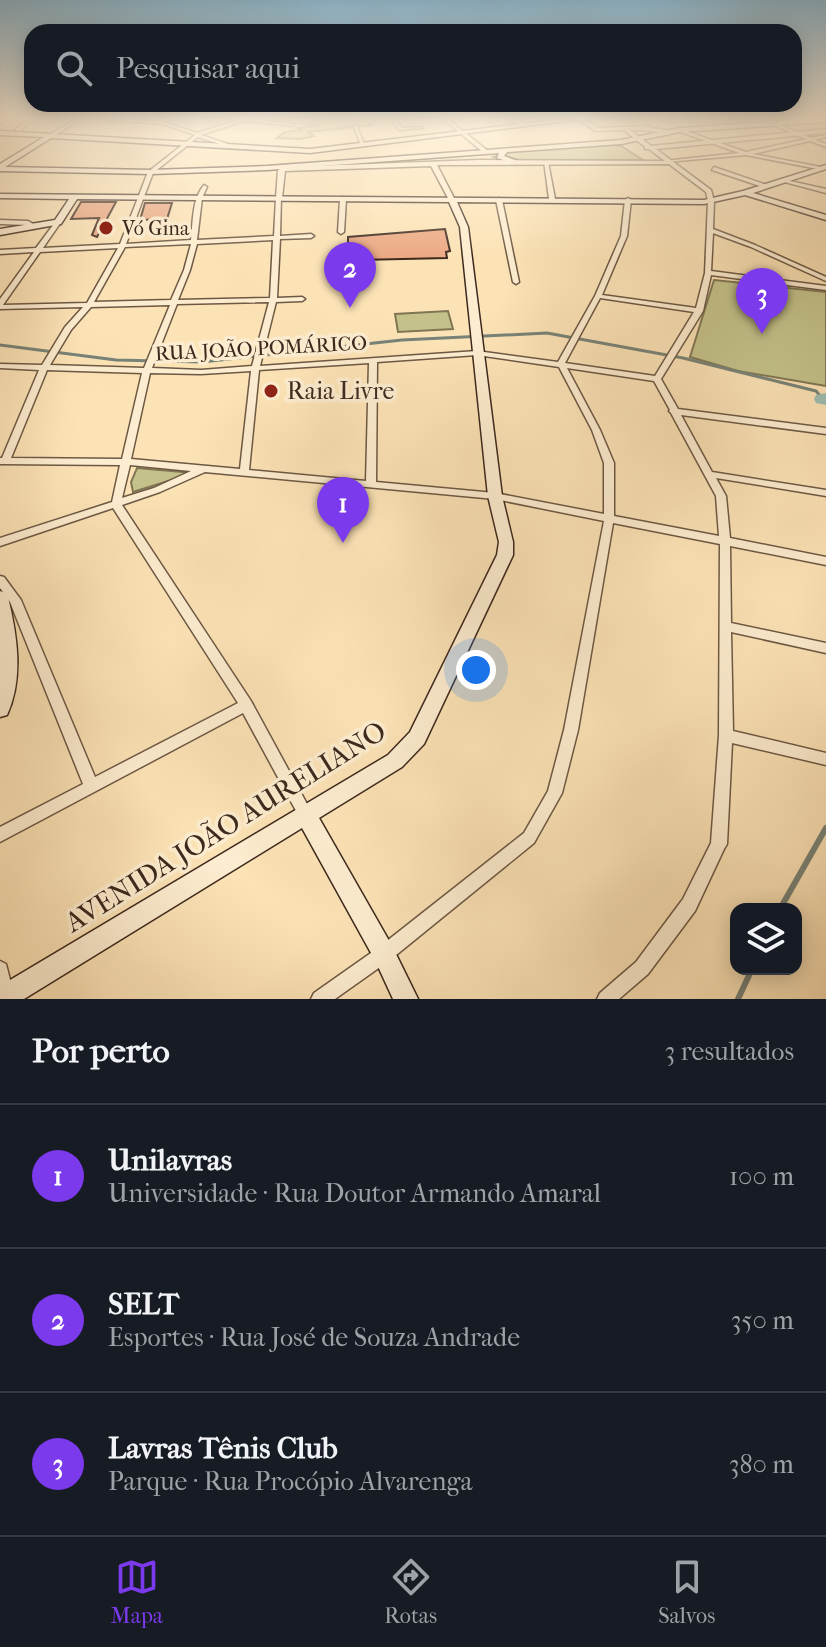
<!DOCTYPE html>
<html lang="pt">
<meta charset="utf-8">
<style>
body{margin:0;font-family:"IM FELL French Canon",serif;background:#242831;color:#f1f3f6}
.controls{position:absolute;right:24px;bottom:24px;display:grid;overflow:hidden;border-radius:16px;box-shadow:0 4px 20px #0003}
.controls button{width:72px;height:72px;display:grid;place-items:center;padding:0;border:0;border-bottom:2px solid #363941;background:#171b24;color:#f1f3f6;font:40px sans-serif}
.you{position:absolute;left:476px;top:670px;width:28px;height:28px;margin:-20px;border:6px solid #fff;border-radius:50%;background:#1a73e8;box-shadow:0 0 0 12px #1a73e833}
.badge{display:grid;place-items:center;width:52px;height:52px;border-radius:50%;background:#7c3aed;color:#fff;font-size:26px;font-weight:700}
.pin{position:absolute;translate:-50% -66px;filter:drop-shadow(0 2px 4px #0008)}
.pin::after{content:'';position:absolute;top:42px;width:28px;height:24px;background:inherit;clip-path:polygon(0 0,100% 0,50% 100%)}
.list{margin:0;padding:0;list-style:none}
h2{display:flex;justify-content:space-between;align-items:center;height:104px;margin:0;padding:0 32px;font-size:34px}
h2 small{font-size:26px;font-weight:400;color:#9ea1a6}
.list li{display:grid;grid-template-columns:52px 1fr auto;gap:24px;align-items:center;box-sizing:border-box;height:144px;padding:0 32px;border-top:2px solid #363941}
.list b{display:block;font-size:30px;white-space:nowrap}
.list p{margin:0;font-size:26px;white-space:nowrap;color:#9ea1a6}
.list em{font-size:26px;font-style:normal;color:#9ea1a6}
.icon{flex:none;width:44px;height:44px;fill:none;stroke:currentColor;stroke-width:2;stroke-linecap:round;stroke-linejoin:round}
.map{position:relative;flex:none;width:826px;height:999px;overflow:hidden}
.search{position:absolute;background:#171b24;box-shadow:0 4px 20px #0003;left:24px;right:24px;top:24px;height:88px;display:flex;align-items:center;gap:20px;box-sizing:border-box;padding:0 28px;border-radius:24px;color:#9ea1a6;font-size:30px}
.sheet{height:536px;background:#171b24}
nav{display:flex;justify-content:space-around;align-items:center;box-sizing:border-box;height:112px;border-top:2px solid #363941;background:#171b24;font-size:22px;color:#9ea1a6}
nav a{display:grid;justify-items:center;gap:4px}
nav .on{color:#7c3aed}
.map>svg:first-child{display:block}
.green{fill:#c4c28a;stroke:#807654;stroke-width:2}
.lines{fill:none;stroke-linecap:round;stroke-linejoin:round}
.stream-far1{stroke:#788277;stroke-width:3}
.stream{stroke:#788277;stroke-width:6}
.river{fill:#9fbeb2;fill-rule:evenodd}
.building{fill:#eca984;stroke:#3d291e;stroke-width:2}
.minor-casing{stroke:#6d5844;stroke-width:3}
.tertiary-casing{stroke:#6d5844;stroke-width:3}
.secondary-casing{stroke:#3d291e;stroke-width:3}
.minor{fill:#fdedd0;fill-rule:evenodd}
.tertiary{fill:#fdedd0;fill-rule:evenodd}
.secondary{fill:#fdedd0;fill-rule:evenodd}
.poi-dot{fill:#8f2418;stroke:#fdedd0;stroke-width:3}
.labels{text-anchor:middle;stroke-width:7;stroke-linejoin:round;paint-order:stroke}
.far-poi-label{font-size:20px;fill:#3d291e;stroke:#fdedd0;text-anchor:start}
.far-street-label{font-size:20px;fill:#3d291e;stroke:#fdedd0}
.poi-label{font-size:24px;fill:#3d291e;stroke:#fdedd0;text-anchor:start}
.near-street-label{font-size:28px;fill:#3d291e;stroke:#fdedd0}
</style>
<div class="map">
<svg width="826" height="999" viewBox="0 0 826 999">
<rect width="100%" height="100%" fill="#fce3b6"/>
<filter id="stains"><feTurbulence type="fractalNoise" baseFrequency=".0025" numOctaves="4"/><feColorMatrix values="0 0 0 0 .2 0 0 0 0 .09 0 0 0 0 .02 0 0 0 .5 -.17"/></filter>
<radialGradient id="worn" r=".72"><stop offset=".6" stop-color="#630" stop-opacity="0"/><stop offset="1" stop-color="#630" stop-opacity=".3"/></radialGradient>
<g class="green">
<path d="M377,117L374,118L375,121L371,125L308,132L314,136L300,139L277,138L285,132L301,130L298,128L322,125L301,124L327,117Z"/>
<path d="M605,144L621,146L643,160L506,161L493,157L504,152Z"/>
<path d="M714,280L826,292V386L738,371L690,357Z"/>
<path d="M448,311L453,329L398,332L395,314Z"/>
<path d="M137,468L194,473L133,492L131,482Z"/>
</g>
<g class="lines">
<path class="stream-far1" d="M0,345L116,360L202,362L402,340L547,333L683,358L816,391L823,399"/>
<g class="stream">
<path d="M780,909L826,828"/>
<path d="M738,999L752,969"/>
</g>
<path class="river" d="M826,393V405L816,403L814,399L816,395Z"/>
</g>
<g class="building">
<path d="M81,202H116L97,237L92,235L99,218L71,219Z"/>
<path d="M145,203H172L167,219L140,220Z"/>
<path d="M445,229L450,251L446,252L447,258L359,260V255H348V237Z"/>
</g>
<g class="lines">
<g class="minor-casing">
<g id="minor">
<path d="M32,117H36L20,131H16V129Z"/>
<path d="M79,117L164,122L197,133L238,120L221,117H253L250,119L295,124L293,126L244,121L201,135L234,146L232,148L198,137L153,173L126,244L191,240C193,222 192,199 204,185L207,187L202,198L197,240L274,236L276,198L281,197L280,236L311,234L314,236L311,238L280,239L277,298L302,297L305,299L302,301L276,302L260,366L477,351L558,362L595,296L621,236L625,200L628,198L631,200L627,236L602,295L696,308L705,273L708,201L711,199L714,201L713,229L755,245L826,277V281L751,247L713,233L711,271L826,286V290L711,275L703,311L661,379L678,409L826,428V434L681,415L712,472L826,490V496L716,478L726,496L730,538L826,557V565L730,546L731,623L826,643V653L731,632L733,731L826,753V765L732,743L727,844L724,849L695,911L648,974L619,999H597L600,993L636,962L683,899L711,843L719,735L720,544L613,523L578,730L562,793L534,843L390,960L335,999H311L314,993L378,948L524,833L548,791L564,730L604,521L495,499L205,472L160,492L122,505L251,701L313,815L311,820L306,822L301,820L243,713L0,842V827L83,784L10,602L0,588V576L4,577L21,600L95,777L238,703L113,508L0,546V538L112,502L120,465L0,464V458H2L39,370L0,368V364L42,365L65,327L83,307L0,309V299L34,252L0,254V250L36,248L56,221L58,220L61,222L43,248L120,244L148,172L195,135L163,124L83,118L50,138L46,137ZM273,240L270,298L178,300L190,270L197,244ZM191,244L184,270L171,300L94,302L125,247ZM118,248L87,303L3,305L40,252ZM600,298L694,312L655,376L565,363ZM269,302L252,366L201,370L152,368L177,304ZM170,305L144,368L50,365L71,330L91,307ZM477,355L559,367L592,430L604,463V514L495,493L376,482L377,362ZM369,363L366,481L249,470L259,370ZM567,368L654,381L670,410L669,411L671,413L716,496L719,536L614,516V463L600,430ZM47,370L142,373L122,459L11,458ZM251,371L240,469L131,459L150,373L201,374ZM130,465L191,471L154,488L122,498Z"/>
<path d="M390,117H394L402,128L421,127L423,128L399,130Z"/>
<path d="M441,117H467L449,120L488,151V153H484Z"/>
<path d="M507,117H512L527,125L523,126Z"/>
<path d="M756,117H761L811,138L826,135V137L815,140L826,144V147L810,141L753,154L821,167L823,170L746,155L666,162L664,161L739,153L678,131L680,129L746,152L806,139Z"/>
<path d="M353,125L357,126L365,146L361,145Z"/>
<path d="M544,161L548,162L555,199L552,201L549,199Z"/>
<path d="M714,167L767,185L768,186L763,187L712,170Z"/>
<path d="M781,179L826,189V193L781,181Z"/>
<path d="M343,197L346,199L344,232L341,234L338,232L340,199Z"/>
<path d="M499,198L502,200L519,282L516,284L513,282L496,200Z"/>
<path d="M0,220L28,221L37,226L34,228L27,225L0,224Z"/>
<path d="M0,961L6,964L15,999H0Z"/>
</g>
</g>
<g class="tertiary-casing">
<path id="tertiary" d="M576,117H581L598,128L644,126L670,131L668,134L644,130H630L651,146L826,129V133L656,149L711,190L714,201L711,203L708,201L706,192L669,164L437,165L455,200L452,202L449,200L431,166L285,171L282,198L279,200L276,198L278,170L285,167L480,160L665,161L649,149H645V147L624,130L595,131Z"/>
</g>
<g class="secondary-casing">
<g id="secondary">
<path d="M3,117H10L0,123V119Z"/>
<path d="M580,117H597L310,153L51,138L5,167L151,170L267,166L621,140L680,128L826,118V122L680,132L621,144L507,152L504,156L518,161L516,164L497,158L499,153L267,170L151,174L0,171V164L44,137L0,135V131L310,149Z"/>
<path d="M826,165V169L753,193L826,215V220L745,195L704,204L457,202L468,227L502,496L513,542V555L424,744L402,767L319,818L392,946L418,999H393L376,962L302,828L24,999H0V986L388,755L410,732L497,555L499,542L488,496L460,227L449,202L77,199L61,224L0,235V229L55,220L69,199L0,198V194L704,200L743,191Z"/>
<path d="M0,591L6,593L8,597C17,635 24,678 7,715L0,717Z"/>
</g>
</g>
<use href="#minor" class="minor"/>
<use href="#tertiary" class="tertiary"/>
<use href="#secondary" class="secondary"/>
</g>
<linearGradient id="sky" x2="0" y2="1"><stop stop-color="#8bb8d2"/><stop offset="0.46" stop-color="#fef2de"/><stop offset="1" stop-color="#fef2de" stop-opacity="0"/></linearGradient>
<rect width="826" height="257" fill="url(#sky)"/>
<g class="poi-dot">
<circle cx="106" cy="228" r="8"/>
<circle cx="271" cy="391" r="8"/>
</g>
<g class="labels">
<g class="far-poi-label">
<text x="122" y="235">Vó Gina</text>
</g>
<g class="far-street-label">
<text transform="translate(261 348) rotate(-3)" y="7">RUA JOÃO POMÁRICO</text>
</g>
<g class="poi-label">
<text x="287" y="399">Raia Livre</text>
</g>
<g class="near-street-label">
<text transform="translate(225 826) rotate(-32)" y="10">AVENIDA JOÃO AURELIANO</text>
</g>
</g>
<rect width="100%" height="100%" filter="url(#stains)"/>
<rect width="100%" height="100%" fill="url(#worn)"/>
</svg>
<div class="controls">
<button><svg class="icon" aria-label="layers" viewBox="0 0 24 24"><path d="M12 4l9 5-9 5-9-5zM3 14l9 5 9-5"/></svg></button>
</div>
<div class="you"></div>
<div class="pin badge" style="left:343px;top:543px">1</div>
<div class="pin badge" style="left:350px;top:308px">2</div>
<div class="pin badge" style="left:762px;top:334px">3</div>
<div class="search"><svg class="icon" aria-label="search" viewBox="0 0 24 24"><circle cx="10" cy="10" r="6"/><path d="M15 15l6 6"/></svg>Pesquisar aqui</div>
</div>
<section class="sheet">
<h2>Por perto<small>3 resultados</small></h2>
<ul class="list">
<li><span class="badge">1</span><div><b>Unilavras</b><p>Universidade · Rua Doutor Armando Amaral</p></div><em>100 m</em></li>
<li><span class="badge">2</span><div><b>SELT</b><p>Esportes · Rua José de Souza Andrade</p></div><em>350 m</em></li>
<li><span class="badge">3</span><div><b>Lavras Tênis Club</b><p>Parque · Rua Procópio Alvarenga</p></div><em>380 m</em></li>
</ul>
</section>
<nav>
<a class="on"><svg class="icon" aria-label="map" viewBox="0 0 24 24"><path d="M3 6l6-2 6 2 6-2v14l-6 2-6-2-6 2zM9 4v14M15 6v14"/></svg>Mapa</a>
<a><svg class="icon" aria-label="directions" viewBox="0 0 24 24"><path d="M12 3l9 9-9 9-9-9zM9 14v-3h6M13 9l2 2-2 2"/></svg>Rotas</a>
<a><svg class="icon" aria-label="saved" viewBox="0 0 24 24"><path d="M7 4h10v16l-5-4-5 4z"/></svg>Salvos</a>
</nav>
